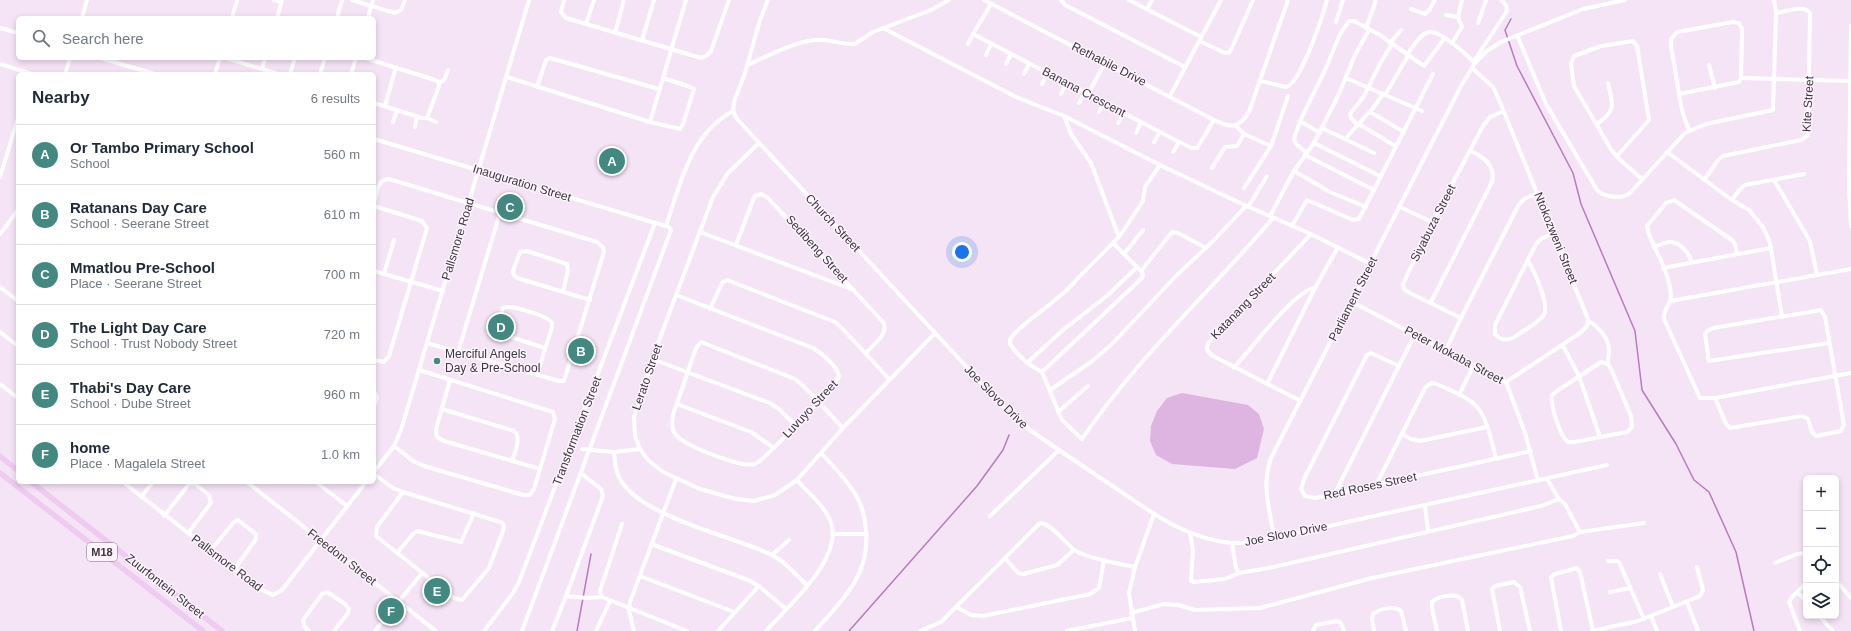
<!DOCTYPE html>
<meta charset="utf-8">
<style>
body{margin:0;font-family:Helvetica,sans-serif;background:#f2f2f3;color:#1f2937}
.controls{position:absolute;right:12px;bottom:12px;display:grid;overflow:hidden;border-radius:6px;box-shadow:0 2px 6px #0003}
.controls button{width:36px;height:36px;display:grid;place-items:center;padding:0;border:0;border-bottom:1px solid #e0e1e3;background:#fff;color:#1f2937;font:20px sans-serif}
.you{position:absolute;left:962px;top:252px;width:14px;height:14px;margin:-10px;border:3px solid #fff;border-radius:50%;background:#1a73e8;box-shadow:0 0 0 6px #1a73e833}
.badge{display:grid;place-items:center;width:26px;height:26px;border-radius:50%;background:#448981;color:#fff;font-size:13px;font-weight:700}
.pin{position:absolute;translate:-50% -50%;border:2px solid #fff;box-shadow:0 1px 4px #0006}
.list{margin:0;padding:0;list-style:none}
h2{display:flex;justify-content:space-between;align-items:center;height:52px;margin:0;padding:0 16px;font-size:17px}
h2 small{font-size:13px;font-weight:400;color:#747a83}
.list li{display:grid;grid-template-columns:26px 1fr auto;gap:12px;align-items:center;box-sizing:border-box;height:60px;padding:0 16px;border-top:1px solid #e0e1e3}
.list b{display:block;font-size:15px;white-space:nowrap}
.list p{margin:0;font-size:13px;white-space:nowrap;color:#747a83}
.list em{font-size:13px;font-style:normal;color:#747a83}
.icon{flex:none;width:22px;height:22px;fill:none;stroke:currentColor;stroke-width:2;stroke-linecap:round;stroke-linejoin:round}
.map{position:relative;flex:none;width:1851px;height:631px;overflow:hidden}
.search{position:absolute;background:#fff;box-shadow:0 2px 6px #0003;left:16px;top:16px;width:360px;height:44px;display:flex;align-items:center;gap:10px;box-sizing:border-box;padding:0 14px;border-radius:6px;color:#747a83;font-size:15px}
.panel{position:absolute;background:#fff;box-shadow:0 2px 6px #0003;left:16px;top:72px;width:360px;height:412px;border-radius:6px}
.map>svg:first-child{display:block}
.green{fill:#deb5e1}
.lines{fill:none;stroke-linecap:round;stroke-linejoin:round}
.stream{stroke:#b97abf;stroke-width:1.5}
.minor{stroke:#fff;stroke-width:4}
.major{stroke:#efcbf2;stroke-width:5.5}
.poi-dot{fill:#448981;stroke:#fef4ff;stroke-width:1.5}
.labels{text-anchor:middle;stroke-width:3;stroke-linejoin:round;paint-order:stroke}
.shield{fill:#fef4ff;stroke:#766f77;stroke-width:1}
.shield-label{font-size:11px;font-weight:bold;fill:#3c363d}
.street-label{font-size:12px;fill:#3c363d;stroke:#fef4ff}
.poi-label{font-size:12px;fill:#3c363d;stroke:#fef4ff;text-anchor:start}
</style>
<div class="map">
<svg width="1851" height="631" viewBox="0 0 1851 631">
<rect width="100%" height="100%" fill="#f5e4f6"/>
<path class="green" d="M1182,393L1248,405L1259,414L1264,429L1257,458L1235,469L1172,464L1156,455L1150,441L1151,426L1157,411L1167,398Z"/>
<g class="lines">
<g class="stream">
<path d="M1511,19L1505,30L1517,66L1573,173L1581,204L1635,331L1642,390L1676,444L1694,480L1709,492L1736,552L1754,631"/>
<path d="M577,631L591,554"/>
<path d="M849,631L977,486L1003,450L1009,435"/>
</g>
<g class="minor">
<path d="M274,0L281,2"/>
<path d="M352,0L395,13L401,10L405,0"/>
<path d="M564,0L561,12L566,18L701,58L706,56L711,51L729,0"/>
<path d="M768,0L760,20L745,73L734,102L733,111L737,119L1012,416L1030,430C1057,449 1084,467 1111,485C1149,511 1184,538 1231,543C1245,544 1260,540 1274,538L1607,465"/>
<path d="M984,0L1214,120C1230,128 1239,129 1249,112L1288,0"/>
<path d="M1061,0L1065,5L1185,67"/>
<path d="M1129,0L1201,37"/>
<path d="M991,4L973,34L1179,142L1192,148H1197L1214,120"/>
<path d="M1147,9L1152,0"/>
<path d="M1411,9L1425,14L1430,9L1435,0"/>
<path d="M1446,15L1458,17"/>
<path d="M82,18L87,0"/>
<path d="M232,18L237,0"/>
<path d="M277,18L282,0"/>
<path d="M337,18L342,0"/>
<path d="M368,18L373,0"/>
<path d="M1336,22L1343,0"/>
<path d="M1478,23L1486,0"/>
<path d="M586,24L594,0"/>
<path d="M1851,26L1849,186L1851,226"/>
<path d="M0,28L18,33"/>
<path d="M883,28L1016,97L1064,116L1160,165L1240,203L1311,234L1371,264"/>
<path d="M1366,28L1376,0"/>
<path d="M615,33L624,0"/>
<path d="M1517,35L1546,104L1597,190C1603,197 1621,199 1629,194L1685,133L1706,124L1773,110L1776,13L1774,0"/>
<path d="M642,40L654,0"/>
<path d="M1199,41L1225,53L1230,52L1253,0"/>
<path d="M1390,43L1401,30"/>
<path d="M1452,43L1462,27L1458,17L1462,0"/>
<path d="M968,44L973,34"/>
<path d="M986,55L991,44"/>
<path d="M1407,55C1412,48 1419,35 1428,32C1439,29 1467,55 1475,63"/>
<path d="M100,58L155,74"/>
<path d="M226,58L278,74"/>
<path d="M365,58L438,81L439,86L427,118"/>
<path d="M1474,61L1507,11L1506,5L1501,0"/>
<path d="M0,64L32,74"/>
<path d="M1006,64L1011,54"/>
<path d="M747,65C768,56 792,43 814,40C828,38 841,45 855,44L873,32L931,10L949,0"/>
<path d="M1709,65L1715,88"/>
<path d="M1472,68L1493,87L1500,102L1588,319L1587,326L1580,333L1506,382"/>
<path d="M262,69L265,58"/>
<path d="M65,74L70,58"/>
<path d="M215,74L220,58"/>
<path d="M290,74L295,58"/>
<path d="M320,74L325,58"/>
<path d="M351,74L356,58"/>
<path d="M1024,74L1029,64"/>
<path d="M507,77L650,122L680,129L683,124L694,89L688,86L663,78"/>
<path d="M1346,78L1422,111"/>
<path d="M1741,78L1850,81"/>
<path d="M1261,81L1286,87C1300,85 1323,15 1327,0"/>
<path d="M439,83L444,80L448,70"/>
<path d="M1042,84L1047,73"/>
<path d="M537,87L546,60L550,58L659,89"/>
<path d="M1061,94L1066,83"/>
<path d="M1088,94L1105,63"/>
<path d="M1679,94L1739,82L1741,78L1742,29L1739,23L1733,22L1677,32L1671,39C1670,49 1674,60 1675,70C1679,90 1680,113 1690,131"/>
<path d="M1385,95L1408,56"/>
<path d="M1170,96L1221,0"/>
<path d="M374,103L422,118H427L436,122"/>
<path d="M1079,103L1085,93"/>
<path d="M385,106L396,67"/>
<path d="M1099,112L1104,103"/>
<path d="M1370,112L1404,132"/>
<path d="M1064,116L1071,134L1091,163L1119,237L1077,279C1065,295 1041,310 1025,324C1020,329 1013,333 1010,340V344L1016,352L1027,363L1063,330L1108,295L1137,267"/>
<path d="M1300,121L1320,133"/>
<path d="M393,122L397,110"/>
<path d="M650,122L686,0"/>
<path d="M1118,123L1123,113"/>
<path d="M1359,124L1395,146"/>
<path d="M1597,124C1617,110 1613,104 1608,83"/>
<path d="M1235,125L1244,134L1271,146"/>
<path d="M1358,125L1351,118L1350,114L1364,96L1381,62L1392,44"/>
<path d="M415,127L417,116"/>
<path d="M1322,128L1374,153"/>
<path d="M1136,133L1141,122"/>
<path d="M1346,138L1373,108L1383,94"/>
<path d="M374,139L669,227L671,230L522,631"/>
<path d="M1154,142L1160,132"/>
<path d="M759,143L728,173L713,197L652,359L634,417L635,436L640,449L648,460L663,472L700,489L736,499L754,501L775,495L797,480L843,428L935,333"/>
<path d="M1314,143L1380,176"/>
<path d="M1173,152L1179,142"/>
<path d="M1667,152L1732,200L1749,210L1763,227L1770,243L1782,316"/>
<path d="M1307,153L1296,144L1294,139L1295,135L1302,117L1326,68L1340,34L1349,21H1354L1380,35L1424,66L1444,39"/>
<path d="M1305,155L1374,190"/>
<path d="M1617,156L1649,120L1637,46L1633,41L1601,46L1574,56L1571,64L1574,86L1612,151C1615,154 1617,156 1619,159L1642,179"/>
<path d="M1212,168L1225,147L1237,146L1244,134"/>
<path d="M1294,171L1330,192L1366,207"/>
<path d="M0,177L18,118"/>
<path d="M1704,180L1719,159L1723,156L1801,140L1808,135L1810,13C1804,4 1785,12 1776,13"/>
<path d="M1774,180L1810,241L1817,275"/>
<path d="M1244,188L1271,146L1288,96"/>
<path d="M1732,200L1740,189L1745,185L1804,174"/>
<path d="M374,203C377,193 377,179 389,179L597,242L603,247L604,252L564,381H559L427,343"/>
<path d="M374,206L422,221L427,228L389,356L384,362L374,360"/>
<path d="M1248,207L1267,176"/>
<path d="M1400,207L1432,222"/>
<path d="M1270,216L1294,171L1314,143L1338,96L1356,53L1369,30"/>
<path d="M666,226C680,184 691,133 733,111"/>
<path d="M1292,226L1307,200L1353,220L1359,219L1433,74"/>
<path d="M700,232L854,290"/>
<path d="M0,234L18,210"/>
<path d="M1119,237L1143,201L1145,187L1160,165"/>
<path d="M1113,243L1141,271L1172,232L1178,233L1206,248"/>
<path d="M736,245L753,200L755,196L761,194L767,197L883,322C890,333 873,345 866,353"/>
<path d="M1654,247C1659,245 1665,242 1670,242C1680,242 1689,253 1691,261"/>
<path d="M1737,253L1735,244L1732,240L1674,200L1666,203L1647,226L1648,232C1656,252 1670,274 1671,296C1671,304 1663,310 1664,319L1700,398H1715L1851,373"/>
<path d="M1124,254L1143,230"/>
<path d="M1528,261C1534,271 1551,306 1543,316C1536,325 1522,331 1513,338C1506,341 1500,340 1495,334V325L1536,244L1541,239L1554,233"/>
<path d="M1663,268L1771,248"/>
<path d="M374,271L443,291"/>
<path d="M384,274L394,240"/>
<path d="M0,287L18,301"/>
<path d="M563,292L568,270L567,264L527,251L520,252L513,271L514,275L517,278L590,300"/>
<path d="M676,295L813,348C822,353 837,366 839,376C836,385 764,460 755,464C741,468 685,446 676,435C671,429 672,422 673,415L696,348L701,342L795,379C813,393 827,412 843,428"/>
<path d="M1670,301L1851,269"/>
<path d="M1352,302L1506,382L1525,433L1538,481"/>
<path d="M1431,302L1492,182C1496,165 1483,157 1471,151"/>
<path d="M374,308V307"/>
<path d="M710,309L722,283L727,280L835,322L843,329L889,379"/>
<path d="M1461,318L1408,292L1404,289L1403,284L1432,222L1483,126L1490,117L1504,111"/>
<path d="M1588,321C1599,327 1609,338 1609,351C1609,356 1607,359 1608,364"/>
<path d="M0,332L18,346"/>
<path d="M1563,346L1579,376L1600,437"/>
<path d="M1446,350L1461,318L1518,206L1524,199L1538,193"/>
<path d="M458,352L500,213"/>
<path d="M652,359L770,403L779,409L795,425"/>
<path d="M1601,362L1608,364L1611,369L1631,416L1632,427L1627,432L1574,442H1568C1560,437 1550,404 1552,395L1557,391Z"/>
<path d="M1027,363L1042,372L1062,420L1082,439C1136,359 1211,291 1273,218"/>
<path d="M1399,366L1371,353L1367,355L1304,479L1301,489L1305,496L1315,498L1531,451"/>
<path d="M1234,368C1248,352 1297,288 1315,288"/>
<path d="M1042,372L1142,278L1143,274L1141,271"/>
<path d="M537,375L552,327V323C548,316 510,304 503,308L497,326L498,333L545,348"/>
<path d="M450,380L436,429L437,437L444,441L540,469"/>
<path d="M0,384L18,398"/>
<path d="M1267,384L1315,288L1338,247"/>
<path d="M1050,390L1091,362L1111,345L1176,276L1212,242L1246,206"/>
<path d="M374,392L377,397L374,407"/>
<path d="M1459,395L1474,365"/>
<path d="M1715,398L1726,424L1730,428L1802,416L1808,419L1812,432L1816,436L1841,431L1844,425L1825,317L1821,310L1713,328L1707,331L1705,334L1709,361L1829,343"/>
<path d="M1301,401L1213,356C1207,352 1205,348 1209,342L1311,234"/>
<path d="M677,404L751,432L774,448"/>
<path d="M442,409L514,431C522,438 515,452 512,461"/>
<path d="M1058,412L1088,386"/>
<path d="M1402,434L1411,439L1420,441L1487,427"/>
<path d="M394,446L413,461L424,466L523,495H530L534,489L555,419L553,412L419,370"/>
<path d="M582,449L614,452L640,449"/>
<path d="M614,452C615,461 615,471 620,479C642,518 731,535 772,555L783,562L807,585"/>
<path d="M374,472L394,446L401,430L529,0"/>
<path d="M374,474L393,488L403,492L503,523L504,528L489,568L462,600L454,598L376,536L377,527L403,492"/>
<path d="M123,482L260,589L273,595L282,590L366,482"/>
<path d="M247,482L436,631"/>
<path d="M316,482L347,506"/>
<path d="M1376,485L1425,388L1431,383L1437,384C1449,390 1465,395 1475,405C1487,415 1492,444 1496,459"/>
<path d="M1334,495L1415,334"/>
<path d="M141,497L153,482"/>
<path d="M1559,499L1565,504L1580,532"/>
<path d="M1425,505L1428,531"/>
<path d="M164,516L189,484H195L209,495L211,503L188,533"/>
<path d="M990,516L1059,450"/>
<path d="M1190,533L1193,551L1191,581L1194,582L1225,579L1239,573L1269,568L1541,506L1559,499L1547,479"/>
<path d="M833,534H867"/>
<path d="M1274,538C1270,510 1261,485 1271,458L1461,86L1475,63L1487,51L1501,42L1583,9L1625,0"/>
<path d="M1232,543L1236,568L1239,573"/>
<path d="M651,544L748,580L759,586L786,609"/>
<path d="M210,551L234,522L238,520L256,534V539L234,570"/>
<path d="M397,553L412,535L417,531L461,542L474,513"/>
<path d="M772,555L789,540"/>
<path d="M1005,558L1018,573L1024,574L1057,565L1074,550"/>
<path d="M1608,561H1617L1619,562L1644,619"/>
<path d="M1775,563L1797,554L1806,553"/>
<path d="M1660,574L1673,607"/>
<path d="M640,576L734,612"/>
<path d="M1836,581L1851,598"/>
<path d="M1610,592L1630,588"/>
<path d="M1797,592L1806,601"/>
<path d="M566,596L603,496L601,489L582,474"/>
<path d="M602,597L600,593L601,588L622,524"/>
<path d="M1687,602L1698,631"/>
<path d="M956,607L971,615L983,616L1090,594L1099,588L1104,560"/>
<path d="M1131,613L1164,604L1178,605L1195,610L1260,608L1372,578L1573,536L1580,532L1644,523"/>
<path d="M1651,616L1657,631"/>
<path d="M1819,616L1833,631"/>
<path d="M309,631L304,626L303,620L322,594L327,592L345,604L349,609L348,613L334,631"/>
<path d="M375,631L422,573"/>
<path d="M484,631L513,593L519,582L655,223"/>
<path d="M552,631L566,596L587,598L602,597L687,631"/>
<path d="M596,631L610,601"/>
<path d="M634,631L629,611L630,602L676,479"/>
<path d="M718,631L759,586"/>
<path d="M766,631C788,606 846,557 830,520C823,504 808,493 797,480"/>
<path d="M815,631C842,600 870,576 866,531C865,520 863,509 858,499C849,482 834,467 821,453"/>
<path d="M920,631L941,622L1040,523C1049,522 1065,542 1073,549C1084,558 1120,564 1135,567"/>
<path d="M1067,631L1132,618"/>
<path d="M1135,631L1129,593L1135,567L1154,514"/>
<path d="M1313,631L1316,625L1337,621L1341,623L1344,631"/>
<path d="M1374,631L1372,619L1373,614C1379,609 1395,605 1401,611L1406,631"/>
<path d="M1437,631L1432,608V602C1438,596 1457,592 1462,600L1468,631"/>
<path d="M1500,631L1492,589L1495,586L1514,582L1520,587L1530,631"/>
<path d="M1561,631L1551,577L1555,574L1577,568L1580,572L1593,631"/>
<path d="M1592,631L1638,621L1700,596L1703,590L1697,567"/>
<path d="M1800,631L1789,602L1791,598L1806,583"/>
</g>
<g class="major">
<path d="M0,456L18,471"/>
<path d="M0,473L203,631"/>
<path d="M31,482L222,631"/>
</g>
</g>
<circle class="poi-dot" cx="437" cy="361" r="4"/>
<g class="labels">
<rect class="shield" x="87" y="543" width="30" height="18" rx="3"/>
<g class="shield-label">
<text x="102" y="556">M18</text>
</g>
<g class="street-label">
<text transform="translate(1109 64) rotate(27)" y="4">Rethabile Drive</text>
<text transform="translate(1084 92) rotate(28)" y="4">Banana Crescent</text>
<text transform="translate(1808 104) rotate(-87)" y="4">Kite Street</text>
<text transform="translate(522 183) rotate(17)" y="4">Inauguration Street</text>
<text transform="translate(833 223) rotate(47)" y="4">Church Street</text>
<text transform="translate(1433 223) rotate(-63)" y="4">Siyabuza Street</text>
<text transform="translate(1556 238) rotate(68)" y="4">Ntokozweni Street</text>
<text transform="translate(458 239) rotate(-73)" y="4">Pallsmore Road</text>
<text transform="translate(817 249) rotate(48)" y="4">Sedibeng Street</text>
<text transform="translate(1353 299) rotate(-63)" y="4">Parliament Street</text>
<text transform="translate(1243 306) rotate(-46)" y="4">Katanang Street</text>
<text transform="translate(1454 355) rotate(28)" y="4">Peter Mokaba Street</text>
<text transform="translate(647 377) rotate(-71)" y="4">Lerato Street</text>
<text transform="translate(996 397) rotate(45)" y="4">Joe Slovo Drive</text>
<text transform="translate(810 409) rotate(-47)" y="4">Luvuyo Street</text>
<text transform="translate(577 431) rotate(-69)" y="4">Transformation Street</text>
<text transform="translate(1370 486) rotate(-12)" y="4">Red Roses Street</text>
<text transform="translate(1286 534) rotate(-11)" y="4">Joe Slovo Drive</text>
<text transform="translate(342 557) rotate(38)" y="4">Freedom Street</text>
<text transform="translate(227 563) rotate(37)" y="4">Pallsmore Road</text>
<text transform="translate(165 586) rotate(38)" y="4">Zuurfontein Street</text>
</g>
<g class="poi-label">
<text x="445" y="358">Merciful Angels<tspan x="445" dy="14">Day &amp; Pre-School</tspan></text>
</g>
</g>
</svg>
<div class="controls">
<button>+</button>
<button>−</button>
<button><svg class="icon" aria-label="locate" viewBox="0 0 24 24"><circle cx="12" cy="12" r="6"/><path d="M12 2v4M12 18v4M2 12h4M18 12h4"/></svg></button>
<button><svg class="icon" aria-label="layers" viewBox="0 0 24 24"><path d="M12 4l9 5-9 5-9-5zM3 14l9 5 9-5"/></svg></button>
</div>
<div class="you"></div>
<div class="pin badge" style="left:612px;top:161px">A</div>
<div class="pin badge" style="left:581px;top:351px">B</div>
<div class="pin badge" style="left:510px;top:207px">C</div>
<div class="pin badge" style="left:501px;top:327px">D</div>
<div class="pin badge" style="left:437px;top:591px">E</div>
<div class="pin badge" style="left:391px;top:611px">F</div>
<div class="search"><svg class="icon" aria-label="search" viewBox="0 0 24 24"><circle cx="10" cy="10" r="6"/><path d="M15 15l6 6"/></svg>Search here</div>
<section class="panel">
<h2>Nearby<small>6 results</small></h2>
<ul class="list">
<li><span class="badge">A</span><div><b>Or Tambo Primary School</b><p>School</p></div><em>560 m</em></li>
<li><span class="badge">B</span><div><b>Ratanans Day Care</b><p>School · Seerane Street</p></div><em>610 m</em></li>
<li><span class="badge">C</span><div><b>Mmatlou Pre-School</b><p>Place · Seerane Street</p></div><em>700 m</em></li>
<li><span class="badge">D</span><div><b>The Light Day Care</b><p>School · Trust Nobody Street</p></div><em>720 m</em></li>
<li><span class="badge">E</span><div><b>Thabi's Day Care</b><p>School · Dube Street</p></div><em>960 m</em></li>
<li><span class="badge">F</span><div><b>home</b><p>Place · Magalela Street</p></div><em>1.0 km</em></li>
</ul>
</section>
</div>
